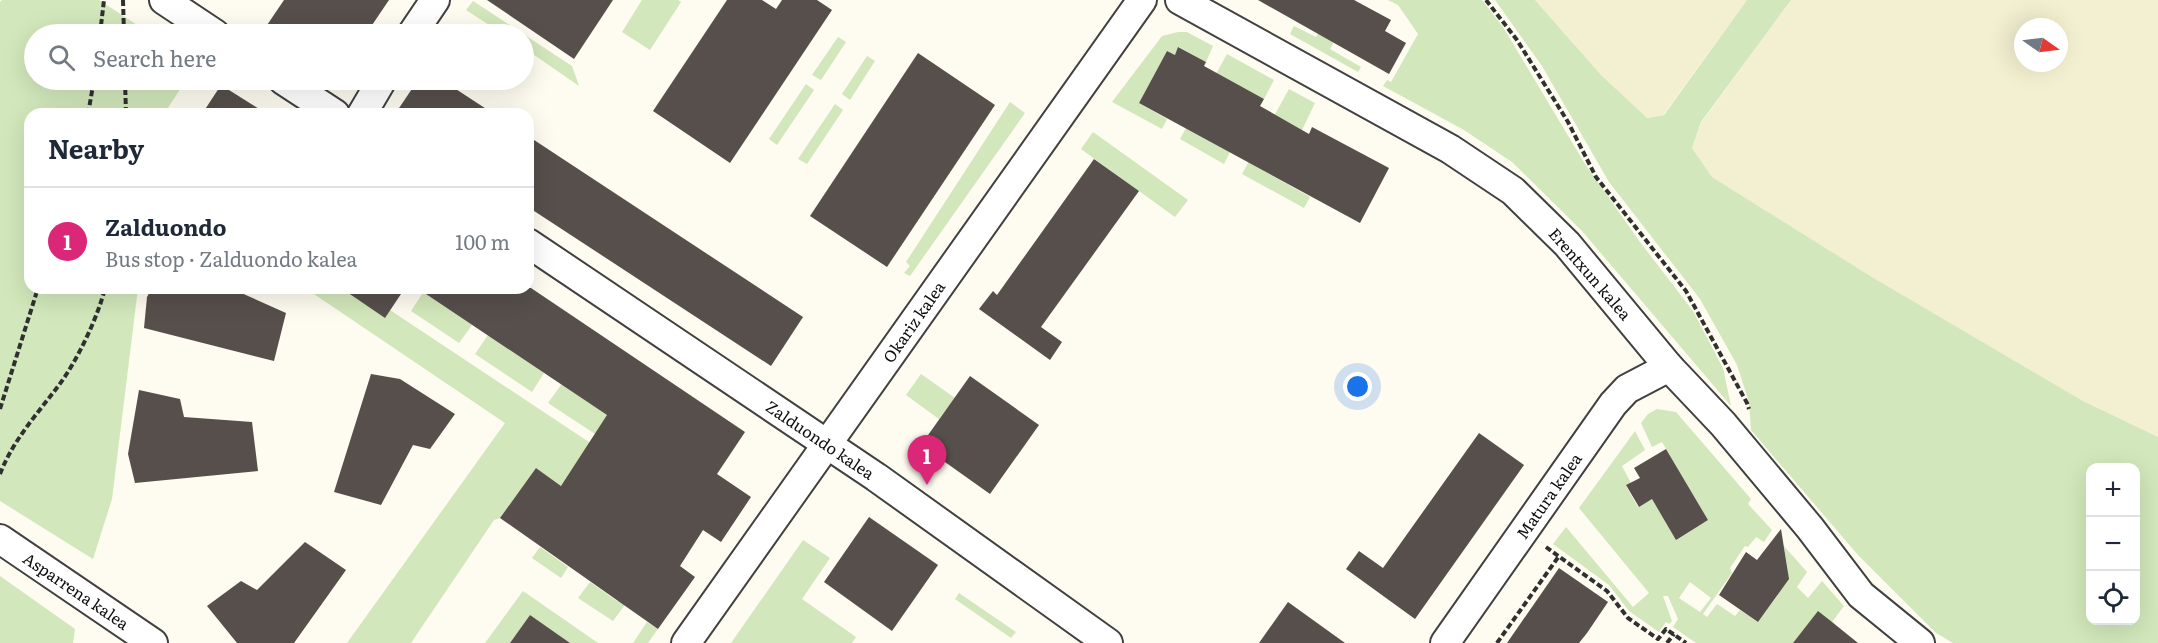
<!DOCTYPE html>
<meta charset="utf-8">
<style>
body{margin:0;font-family:Literata,serif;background:#f6f6f7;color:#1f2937}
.controls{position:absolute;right:18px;bottom:18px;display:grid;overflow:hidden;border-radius:12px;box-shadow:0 6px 24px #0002}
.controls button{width:54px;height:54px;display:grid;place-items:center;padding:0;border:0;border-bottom:2px solid #e0e1e3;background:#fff;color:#1f2937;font:30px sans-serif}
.compass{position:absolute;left:2014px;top:18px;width:54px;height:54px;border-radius:50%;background:#fff;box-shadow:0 6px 24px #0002;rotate:104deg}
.you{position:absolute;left:1358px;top:387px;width:21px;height:21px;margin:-15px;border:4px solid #fff;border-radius:50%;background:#1a73e8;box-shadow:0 0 0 9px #1a73e833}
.badge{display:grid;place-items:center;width:39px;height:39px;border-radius:50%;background:#db2777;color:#fff;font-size:20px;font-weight:700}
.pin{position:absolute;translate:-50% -50px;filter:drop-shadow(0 2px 3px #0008)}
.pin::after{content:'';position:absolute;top:32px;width:21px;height:18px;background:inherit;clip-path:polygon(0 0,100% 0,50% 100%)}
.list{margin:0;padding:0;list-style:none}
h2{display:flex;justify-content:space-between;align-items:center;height:78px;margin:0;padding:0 24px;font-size:26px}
h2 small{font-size:20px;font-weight:400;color:#747a83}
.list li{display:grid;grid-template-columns:39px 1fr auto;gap:18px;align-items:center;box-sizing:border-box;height:108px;padding:0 24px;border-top:2px solid #e0e1e3}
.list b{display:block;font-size:22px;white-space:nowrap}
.list p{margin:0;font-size:20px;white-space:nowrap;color:#747a83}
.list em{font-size:20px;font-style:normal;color:#747a83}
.icon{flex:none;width:33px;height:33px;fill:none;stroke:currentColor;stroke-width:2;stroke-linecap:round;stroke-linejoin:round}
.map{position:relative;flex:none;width:2158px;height:643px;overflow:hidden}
.search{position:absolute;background:#fff;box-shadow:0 6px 24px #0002;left:24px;top:24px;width:510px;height:66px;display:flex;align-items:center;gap:15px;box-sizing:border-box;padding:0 21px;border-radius:33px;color:#747a83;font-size:22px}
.panel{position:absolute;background:#fff;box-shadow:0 6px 24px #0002;left:24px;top:108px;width:510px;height:186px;border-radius:18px}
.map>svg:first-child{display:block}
.farmland{fill:#f3f0d1;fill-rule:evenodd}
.green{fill:#d2e7bb;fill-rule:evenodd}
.building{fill:#564f4b}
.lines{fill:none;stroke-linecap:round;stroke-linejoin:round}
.street-casing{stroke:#414141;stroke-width:32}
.path{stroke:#303030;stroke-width:4;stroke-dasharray:6 3;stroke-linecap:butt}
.street{stroke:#fff;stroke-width:28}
.labels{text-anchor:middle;stroke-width:6;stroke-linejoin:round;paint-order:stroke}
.street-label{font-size:16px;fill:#0e0e0e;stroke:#fff}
</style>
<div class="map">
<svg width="2158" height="643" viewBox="0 0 2158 643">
<rect width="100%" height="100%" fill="#fefbf0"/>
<g class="farmland">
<path d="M1535,0H1747L1663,115L1646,118L1601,75Z"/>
<path d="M1791,0H2158V437L2083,401L1872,277L1712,177L1692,148L1701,123ZM2023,27H2059V63H2023Z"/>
</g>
<g class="green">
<path d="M2,0H99L151,34H34V80H186L164,114H30V288H138L112,499L93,559L0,501V2Z"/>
<path d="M642,0H678L681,2L650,50L622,32Z"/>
<path d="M1335,0H1356L1330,49L1361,67L1358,72L1290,34L1294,26L1316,37Z"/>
<path d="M1388,0H1482L1503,27L1585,164L1640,242L1693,311L1723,368L1731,406L1582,231L1512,162L1464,130L1383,86L1387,80L1391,82L1418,34L1398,5Z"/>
<path d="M1495,0H1535L1601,75L1647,118L1664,115L1747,0H1791L1701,122L1692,148L1712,177L1872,277L2083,401L2158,437V643H1953L1936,633L1858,555L1751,430L1749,402L1737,365L1700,299L1609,182L1542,66ZM2090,468H2136V620H2090Z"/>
<path d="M473,1L572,66L579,86L524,48V34H503L466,10Z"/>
<path d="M1178,32H1187L1213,46L1206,62L1179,47L1175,55L1167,51L1139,103L1167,119L1162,129L1112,102L1162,36Z"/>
<path d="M838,37L846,42L821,80L812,75Z"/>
<path d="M1227,54L1274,80L1264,99L1234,83L1230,152L1224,164L1180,139Z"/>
<path d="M867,56L875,61L850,100L842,94Z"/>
<path d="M806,84L814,90L777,145L769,139Z"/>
<path d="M1289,89L1315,103L1302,130L1288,122L1264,171L1310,197L1304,208L1242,174Z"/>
<path d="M1010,102L1025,113L910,276L904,273L910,266L906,262Z"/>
<path d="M835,104L843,110L807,164L798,159Z"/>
<path d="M1093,132L1188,200L1175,217L1081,149Z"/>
<path d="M305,288H341L390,310L607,454L662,554L613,621L578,598L590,582L617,601L652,551L536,468L500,518L494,520L411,643H347L505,423Z"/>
<path d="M426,288L429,296L472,325L459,343L411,311Z"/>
<path d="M492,329L493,338L544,373L532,392L475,354Z"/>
<path d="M921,374L955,398L939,419L906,395Z"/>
<path d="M566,378V387L613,419L630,457L548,403Z"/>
<path d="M1657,409L1676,412L1751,499L1748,504L1772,530L1764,542L1756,537L1748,547L1745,546L1730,568L1732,573L1703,614L1707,617L1717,604L1735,616L1740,610L1758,622L1778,595L1766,587L1776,575L1788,572L1784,546L1807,572L1797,587L1808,598L1822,581L1844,606L1832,622L1793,643H1696L1673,627L1678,619L1668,596H1663L1672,621L1669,624L1666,622L1659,632L1629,611L1609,585L1553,544L1566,527L1633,607L1649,593L1579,508L1635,431L1645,450L1622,466L1631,483L1626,486L1638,507L1652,499L1676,539L1708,520L1662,442L1652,447L1641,423L1648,414ZM1690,582L1711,598L1700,612L1679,598Z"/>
<path d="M803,540L830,558L802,599L856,637L852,643H731Z"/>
<path d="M540,547L568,567L561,578L532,558Z"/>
<path d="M0,576L75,629L73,643H0Z"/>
<path d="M523,591L598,643H570L530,615L510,643H485Z"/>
<path d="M959,593L1016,632L1011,638L955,599Z"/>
<path d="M647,622L658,629L648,643H633Z"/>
</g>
<g class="building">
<path d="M284,0H389L366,34H261Z"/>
<path d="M487,0H613L574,59Z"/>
<path d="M727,0H762L776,9L782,0H817L832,10L730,163L653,111Z"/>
<path d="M1258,0H1354L1391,20L1385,31L1406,43L1389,74Z"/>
<path d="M1178,47L1206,62L1204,66L1264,99L1260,106L1309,134L1312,127L1389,168L1360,223L1139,103L1167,51L1175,55Z"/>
<path d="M918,53L995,105L887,267L810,216Z"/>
<path d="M418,80H442L494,114H395Z"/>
<path d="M221,85L267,114H202Z"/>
<path d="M528,136L803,317L771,366L528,207Z"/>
<path d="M1094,159L1139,191L1041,327L1062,342L1050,360L979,309L993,291L997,295Z"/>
<path d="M152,288H230L286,313L274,361L144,328L147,297Z"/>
<path d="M341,288H405L385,318Z"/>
<path d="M417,288H531L745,432L717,474L751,497L721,542L703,530L680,566L695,577L658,629L500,518L536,468L561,486L607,415Z"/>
<path d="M371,374L400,379L455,414L430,449L413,445L381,505L334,492Z"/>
<path d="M970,376L1039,425L990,494L921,445Z"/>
<path d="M139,390L180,399L184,417L252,422L258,471L135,483L128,454Z"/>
<path d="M1479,433L1524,465L1415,619L1346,569L1359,551L1383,568Z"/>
<path d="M1666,449L1708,520L1676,540L1652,499L1639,507L1626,485L1640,478L1634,468Z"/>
<path d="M869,517L938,565L892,631L824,582Z"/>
<path d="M1781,529L1789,579L1758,622L1719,595L1746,552L1757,560Z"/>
<path d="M305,542L346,570L294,643H237L207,606L241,581L257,590Z"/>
<path d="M1559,568L1608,602L1587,633L1579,643H1507Z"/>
<path d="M1288,602L1345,643H1259Z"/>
<path d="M1818,611L1832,622L1858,643H1793Z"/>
<path d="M530,615L570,643H510Z"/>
</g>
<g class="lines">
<g class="street-casing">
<g id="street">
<path d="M164,0L215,34"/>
<path d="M1180,0L1450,149L1513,191L1567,244L1669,367L1723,424L1810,528L1861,595L1920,643"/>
<path d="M412,34L435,0"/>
<path d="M283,80L335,114"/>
<path d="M362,114L382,80"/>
<path d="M528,243L876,477L1108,643"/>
<path d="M0,539L153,643"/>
<path d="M686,643L1142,0"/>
<path d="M1445,643L1613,404L1627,389L1669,367"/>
</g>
</g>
<g class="path">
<path d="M123,0L124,34"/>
<path d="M1486,0L1517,40L1568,122L1596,177L1686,291L1747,403L1749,409"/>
<path d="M100,34L104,0"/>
<path d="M125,80L126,114"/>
<path d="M88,114L94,80"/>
<path d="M0,409L38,288"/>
<path d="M0,474C13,440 38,413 59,385C77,361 98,317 105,288"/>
<path d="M1546,547L1607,591L1628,618L1658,639L1666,629L1686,643"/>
<path d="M1497,643L1559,556"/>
<path d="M1667,643L1674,634"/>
</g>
<use href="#street" class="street"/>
</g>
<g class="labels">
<g class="street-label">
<text transform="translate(1590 274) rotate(49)" y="6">Erentxun kalea</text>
<text transform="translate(914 322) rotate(-55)" y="6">Okariz kalea</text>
<text transform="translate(820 440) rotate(34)" y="6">Zalduondo kalea</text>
<text transform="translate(1549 496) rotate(-55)" y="6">Matura kalea</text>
<text transform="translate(76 591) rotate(34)" y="6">Asparrena kalea</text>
</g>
</g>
</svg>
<div class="controls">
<button>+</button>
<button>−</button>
<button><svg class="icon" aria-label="locate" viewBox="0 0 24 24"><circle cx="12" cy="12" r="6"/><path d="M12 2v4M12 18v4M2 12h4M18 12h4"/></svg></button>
</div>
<svg class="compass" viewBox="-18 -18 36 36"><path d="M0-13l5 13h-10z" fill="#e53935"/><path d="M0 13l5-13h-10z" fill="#747a83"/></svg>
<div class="you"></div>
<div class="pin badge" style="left:927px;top:485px">1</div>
<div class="search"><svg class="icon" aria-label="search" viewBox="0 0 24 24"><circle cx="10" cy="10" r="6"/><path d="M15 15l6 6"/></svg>Search here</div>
<section class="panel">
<h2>Nearby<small></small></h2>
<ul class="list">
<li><span class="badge">1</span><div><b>Zalduondo</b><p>Bus stop · Zalduondo kalea</p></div><em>100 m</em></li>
</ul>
</section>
</div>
